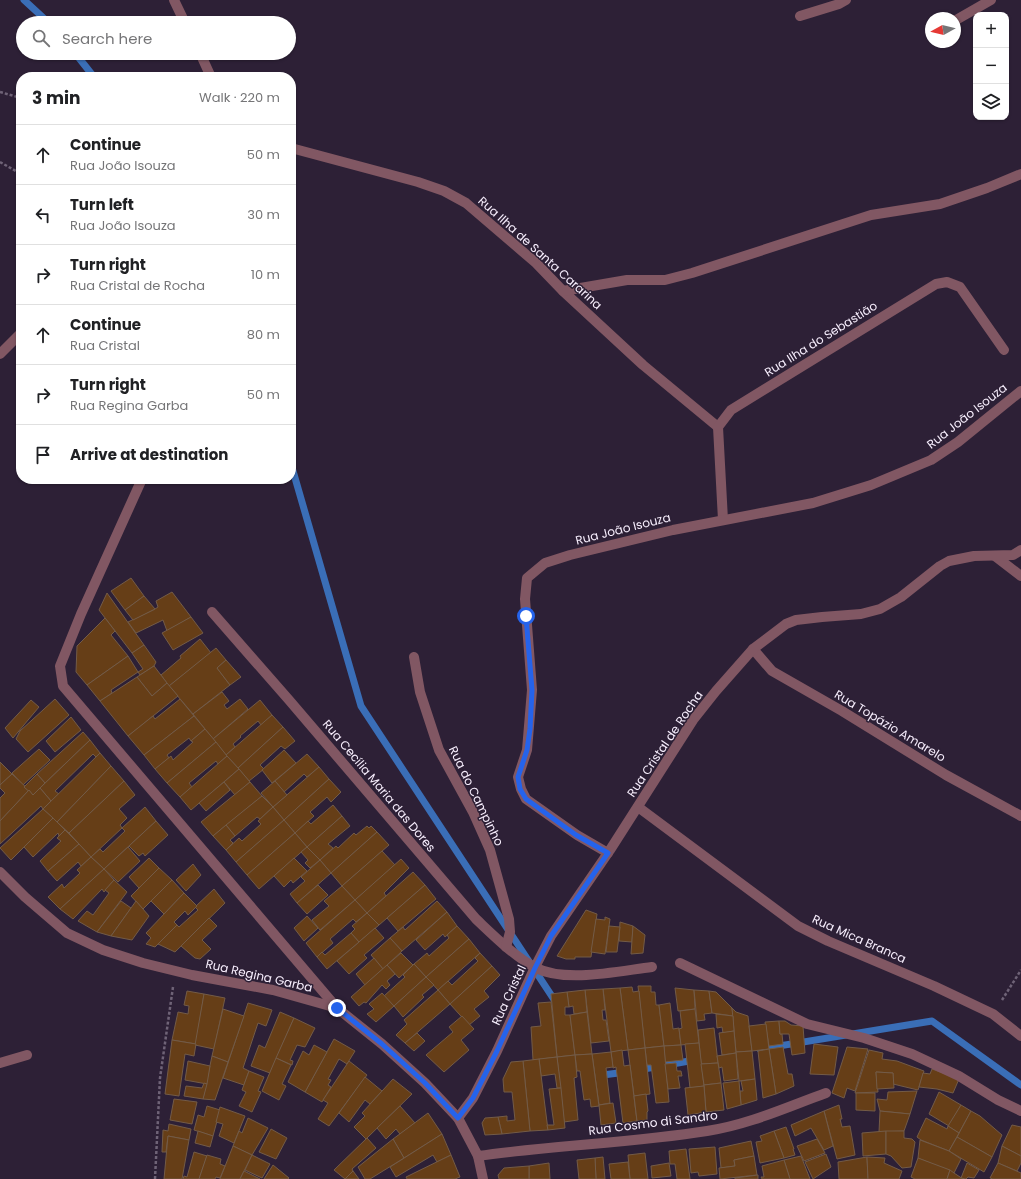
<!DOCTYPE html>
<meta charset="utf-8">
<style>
body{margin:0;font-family:Poppins,sans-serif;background:#f2f2f2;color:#202124}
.controls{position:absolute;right:12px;top:12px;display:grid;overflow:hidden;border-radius:8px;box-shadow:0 1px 3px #0004}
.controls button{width:36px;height:36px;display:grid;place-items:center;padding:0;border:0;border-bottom:1px solid #e0e0e0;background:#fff;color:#202124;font:20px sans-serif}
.compass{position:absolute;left:925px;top:12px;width:36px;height:36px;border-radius:50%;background:#fff;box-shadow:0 1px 3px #0004;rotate:262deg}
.stop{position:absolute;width:12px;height:12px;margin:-9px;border:3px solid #2563eb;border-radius:50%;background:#fff}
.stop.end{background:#2563eb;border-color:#fff;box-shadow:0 1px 4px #0008}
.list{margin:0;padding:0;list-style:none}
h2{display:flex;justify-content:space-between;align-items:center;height:52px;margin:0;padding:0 16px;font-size:17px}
h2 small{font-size:13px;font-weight:400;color:#757577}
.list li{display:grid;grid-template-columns:26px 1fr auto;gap:12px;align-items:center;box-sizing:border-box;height:60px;padding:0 16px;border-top:1px solid #e0e0e0}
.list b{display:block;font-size:15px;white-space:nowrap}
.list p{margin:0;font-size:13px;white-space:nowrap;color:#757577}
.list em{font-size:13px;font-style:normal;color:#757577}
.icon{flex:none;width:22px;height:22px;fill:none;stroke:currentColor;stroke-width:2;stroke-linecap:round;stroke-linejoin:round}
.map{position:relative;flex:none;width:1021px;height:1179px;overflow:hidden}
.search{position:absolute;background:#fff;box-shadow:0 1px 3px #0004;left:16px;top:16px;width:280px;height:44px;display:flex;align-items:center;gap:10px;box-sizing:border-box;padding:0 14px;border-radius:22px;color:#757577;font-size:15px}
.panel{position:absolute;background:#fff;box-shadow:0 1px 3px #0004;left:16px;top:72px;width:280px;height:412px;border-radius:16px}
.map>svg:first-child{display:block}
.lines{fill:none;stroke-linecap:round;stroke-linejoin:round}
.stream{stroke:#3a6eb7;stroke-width:7}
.building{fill:#663e17;stroke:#735b47}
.path{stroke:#6f6377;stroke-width:2.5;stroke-dasharray:3 2;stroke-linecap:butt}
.minor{stroke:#815763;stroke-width:10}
.route{stroke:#2563eb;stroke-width:5}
.labels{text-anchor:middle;stroke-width:3;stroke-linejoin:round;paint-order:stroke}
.street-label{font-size:12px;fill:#f7eefd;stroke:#2d2036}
</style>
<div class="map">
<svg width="1021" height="1179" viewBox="0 0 1021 1179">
<rect width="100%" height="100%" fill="#2d2036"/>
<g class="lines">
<g class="stream">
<path d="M24,0L49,23"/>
<path d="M75,53L94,77"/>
<path d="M291,288V300"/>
<path d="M291,464L361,706L557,1004"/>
<path d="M760,1049L932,1021L1021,1085"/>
<path d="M638,1070L695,1060"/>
<path d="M601,1071L603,1075L626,1072"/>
</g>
</g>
<g class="building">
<path d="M131,578L144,596L125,610L111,591Z"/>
<path d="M172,592L191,617L167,631L163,620L136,633L128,622L155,609L158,607L156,601Z"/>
<path d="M107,593L144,645L132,653L99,610Z"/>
<path d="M144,596L155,609L133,620L125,610Z"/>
<path d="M191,617L203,633L173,650L162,633Z"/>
<path d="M105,618L115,631L111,635L128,656L87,685L76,672L77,646Z"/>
<path d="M200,639L211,653L169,686L161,675L181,658L180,656Z"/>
<path d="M144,645L156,662L154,666L140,675L138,672L143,669L132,653Z"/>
<path d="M216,648L226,660L217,668L230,685L193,714L169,686Z"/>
<path d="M128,656L138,672L111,690L112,693L100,701L87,685Z"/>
<path d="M226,660L241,677L230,685L217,668Z"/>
<path d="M154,666L167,683L152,696L137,677Z"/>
<path d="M137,677L152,696L167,683L178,696L128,736L100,701Z"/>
<path d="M222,692L229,701L224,705L227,709L240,699L248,709L213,739L193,714Z"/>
<path d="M55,699L69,715L28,752L16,739L20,731Z"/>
<path d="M180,699L194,716L144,755L128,736L153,716L155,719Z"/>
<path d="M31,700L39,707L13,738L5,728Z"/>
<path d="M260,700L272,715L261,725L258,721L240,736L241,737L233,744L235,747L226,755L213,739Z"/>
<path d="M272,715L283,727L238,768L226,755Z"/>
<path d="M194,716L205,729L191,741L189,738L167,755L169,758L155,769L144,755Z"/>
<path d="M71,717L81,730L55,752L46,741Z"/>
<path d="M283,727L295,741L285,749L281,746L260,765L264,769L249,781L238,768Z"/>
<path d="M205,729L216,742L167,783L155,769L171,756L173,760L193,742L191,741Z"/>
<path d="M83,732L90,740L45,783L37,774Z"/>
<path d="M90,740L100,753L96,757L93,754L55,791L59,794L51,801L40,788Z"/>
<path d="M216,742L227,756L218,764L216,761L189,783L192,787L180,797L167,783Z"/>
<path d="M39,749L50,760L23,785L12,773Z"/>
<path d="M284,750L296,763L272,783L262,770Z"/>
<path d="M100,753L111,766L57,822L43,809Z"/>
<path d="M307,754L319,767L307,777L304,774L284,792L275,781Z"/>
<path d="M227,756L239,769L191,810L180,797Z"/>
<path d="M0,762L12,774L0,785Z"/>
<path d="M111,766L124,781L69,833L57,822Z"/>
<path d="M319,767L329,779L284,820L273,807Z"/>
<path d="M239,769L250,782L235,795L224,782Z"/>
<path d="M12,774L29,790L0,821V798L5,793L0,788V785Z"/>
<path d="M37,774L45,783L33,795L24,787Z"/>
<path d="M329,779L341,792L331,802L327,797L310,812L314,816L295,833L284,820Z"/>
<path d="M124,781L135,795L119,809L127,818L120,825L122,828L91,857L69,833Z"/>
<path d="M275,781L287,795L273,807L261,793Z"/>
<path d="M224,782L230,790L206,811L199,803Z"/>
<path d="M250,782L262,796L213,836L201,822Z"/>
<path d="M40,788L51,801L43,809L41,806L0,844V821L29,790L33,795Z"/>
<path d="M262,796L273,807L260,819L257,817L235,836L226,825Z"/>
<path d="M333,805L342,816L307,847L295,833L308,821L311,824Z"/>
<path d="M145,807L156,821L104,869L91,857L100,849L103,852L125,831L122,828Z"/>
<path d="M273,807L284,820L236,862L226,850L239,838L242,841L261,824L258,821Z"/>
<path d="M43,809L53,818L11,860L0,848Z"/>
<path d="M342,816L350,826L328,844L333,848L320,860L307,847Z"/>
<path d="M53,818L65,830L59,836L58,833L33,857L24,847Z"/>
<path d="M284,820L295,833L247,875L236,862Z"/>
<path d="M156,821L168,835L145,856L143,853L139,856L129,846Z"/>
<path d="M226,825L235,836L230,840L233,843L226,850L213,836Z"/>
<path d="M367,826L369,828L371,826L377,832L331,873L320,860L336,846L338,848L354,833L356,835Z"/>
<path d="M65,830L79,844L48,871L40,861L61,841L57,838Z"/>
<path d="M377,832L389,845L342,886L331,873Z"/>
<path d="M295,833L307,847L259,889L247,875Z"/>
<path d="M79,844L91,857L81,866L78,862L57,881L48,871Z"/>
<path d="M128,847L140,861L118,882L104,869Z"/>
<path d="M307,847L320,860L310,868L305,863L308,860L301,852Z"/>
<path d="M382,851L395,865L355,900L342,886Z"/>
<path d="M91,857L104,869L60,909L48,897L62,884L64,888L80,873L77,870Z"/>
<path d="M149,858L159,868L139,888L129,877Z"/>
<path d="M294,858L307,871L293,883L291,880L284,887L274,876Z"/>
<path d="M401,859L409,868L384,893L386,896L367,913L355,900Z"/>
<path d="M320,860L331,873L297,903L290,894L305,881L301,877Z"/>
<path d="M193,864L201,875L186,891L176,880Z"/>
<path d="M159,868L172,880L143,909L131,896Z"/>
<path d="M104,869L114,880L104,892L102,889L73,919L60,909Z"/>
<path d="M413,872L425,885L379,925L367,913Z"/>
<path d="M114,880L127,892L97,932L78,921L87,911L93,915L109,893L105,890Z"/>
<path d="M172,880L184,893L164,914L151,901Z"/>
<path d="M318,885L328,895L307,914L297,903Z"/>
<path d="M425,885L436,899L398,931L387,918Z"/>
<path d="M342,886L355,900L320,930L312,920L329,906L324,901Z"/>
<path d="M214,889L225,903L175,952L158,944L177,925L179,927L198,910L195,907Z"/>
<path d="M184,893L197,906L188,915L185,911L174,922L177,925L155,947L146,944L151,938L146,933Z"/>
<path d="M355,900L367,913L356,922L353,919L330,939L333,943L317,957L306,943Z"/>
<path d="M121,901L131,908L111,936L97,932Z"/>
<path d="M136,901L149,916L132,940L111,936Z"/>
<path d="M437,901L447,912L402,951L390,938L403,927L405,930Z"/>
<path d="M586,910L597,914L591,957H575V959H566L557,956Z"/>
<path d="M447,912L457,926L445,937L443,934L425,950L416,940Z"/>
<path d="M367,913L379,925L359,942L351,933L355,929L352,926Z"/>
<path d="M307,916L318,928L304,941L294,928Z"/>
<path d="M605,917L610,919L605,954L591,952L596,919L605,920Z"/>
<path d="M209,918L217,926L202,940L211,949L200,959L195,958L181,946Z"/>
<path d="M620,922L633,926L632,942L619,941Z"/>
<path d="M457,926L469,939L426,977L414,964L427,953L429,956L449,938L447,935Z"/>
<path d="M609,926L620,927L617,952H606Z"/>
<path d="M633,926L645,935L643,953L631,954Z"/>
<path d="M375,928L384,938L364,955L367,958L349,974L337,961Z"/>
<path d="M351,933L359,942L327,969L317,957L322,952L325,955Z"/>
<path d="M390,938L402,951L383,969L371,955Z"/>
<path d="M469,939L480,953L438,990L426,977Z"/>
<path d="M401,953L413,965L399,978L387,965Z"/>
<path d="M480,953L492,966L450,1004L438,990L448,981L452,985L478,961L475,958Z"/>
<path d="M374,958L383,969L365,985L356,974Z"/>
<path d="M414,964L426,977L394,1006L384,996L405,977L403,975Z"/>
<path d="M387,965L395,974L387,981L390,985L386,989L382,985L366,1003L364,1002L359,1006L351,997Z"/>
<path d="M492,966L500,975L484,991L489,997L474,1009L480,1016L469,1025L450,1004Z"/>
<path d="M426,977L434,985L422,995L424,997L403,1017L394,1006Z"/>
<path d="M638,986H651V992H655L656,1005H659L664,1046L645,1048Z"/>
<path d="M632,987L633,992L639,991L645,1048L628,1050L620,988Z"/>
<path d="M620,988L628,1050L611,1052L603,989Z"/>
<path d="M675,988L694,990L695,1009L678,1011Z"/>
<path d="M603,989L605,1010H602L603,1020H606L609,1041L591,1043L585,990Z"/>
<path d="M438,990L450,1004L405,1043L396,1035L407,1024L404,1020Z"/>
<path d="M585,990L587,1012L574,1014L573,1006L569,1007L567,992Z"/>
<path d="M694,990L709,991L712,1013L704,1014L705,1020L697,1021Z"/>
<path d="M187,991L204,994L196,1044L172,1040L178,1012L188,1014L189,1006L184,1005Z"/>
<path d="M709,991L716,992L732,1008L733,1016L712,1013Z"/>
<path d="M567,992L569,1007H565V1015H570L575,1055L557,1057L551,994Z"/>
<path d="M382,993L394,1006L376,1022L367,1014L374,1009L369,1004Z"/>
<path d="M204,994L225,998L214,1049L195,1045Z"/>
<path d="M551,1002L557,1057L533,1060L531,1027L541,1026L538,1003Z"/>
<path d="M248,1003L272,1010L266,1026L258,1023L243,1068L249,1071L244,1085L223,1078Z"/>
<path d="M670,1003L673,1029L679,1028L681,1045L664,1046L659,1005Z"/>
<path d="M732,1008L736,1012L748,1016L752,1051L736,1052Z"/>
<path d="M223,1009L244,1016L228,1062L212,1056Z"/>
<path d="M695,1009L699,1043L681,1045L679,1029L682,1028L680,1011Z"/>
<path d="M280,1012L294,1018L270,1073L251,1066L259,1045L265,1048Z"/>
<path d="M587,1012L592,1054L575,1055L570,1015Z"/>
<path d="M716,1014L733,1016L734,1031L723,1033L722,1027L717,1028Z"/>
<path d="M462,1016L474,1029L461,1040L469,1050L444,1072L426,1055L453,1032L449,1027Z"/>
<path d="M294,1018L315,1028L305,1047L297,1045L290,1060L293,1061L292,1065L276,1058Z"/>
<path d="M779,1021L780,1034H782L783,1044L769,1046L765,1022Z"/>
<path d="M779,1021H785L791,1025L803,1026L805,1053L792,1055L789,1034H780Z"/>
<path d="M766,1024L769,1049L752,1051L749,1026Z"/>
<path d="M714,1028L718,1063L701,1064L698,1030Z"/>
<path d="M734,1031L736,1053L722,1055L719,1033Z"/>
<path d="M417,1033L425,1041L414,1051L405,1043Z"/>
<path d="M334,1039L355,1051L347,1064L339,1059L328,1079L331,1080L328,1085L331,1087L322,1102L305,1092Z"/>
<path d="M172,1040L196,1044L194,1056L185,1054L179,1096L165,1094Z"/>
<path d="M699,1043L704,1086L690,1088L685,1044Z"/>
<path d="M814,1044L838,1047L834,1075L810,1074Z"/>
<path d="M314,1045L327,1052L305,1092L288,1082L303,1051L309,1055Z"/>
<path d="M681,1045L683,1060L665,1062L664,1046Z"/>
<path d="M664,1046L669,1102L656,1103L651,1065H647L645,1048Z"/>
<path d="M783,1047L788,1074H792L794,1086L776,1094L769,1049Z"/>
<path d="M847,1047L868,1049L855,1091L847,1088L844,1098L832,1093Z"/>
<path d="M645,1048L650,1094L634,1096L628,1050Z"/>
<path d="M769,1049L776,1094L763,1098L758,1051Z"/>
<path d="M622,1050L624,1066L630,1065L637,1121L623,1123L616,1067L613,1068L611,1052Z"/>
<path d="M869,1050L883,1053L882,1059L897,1061L924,1071L918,1090L893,1084V1073L876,1072L878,1092L855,1093Z"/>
<path d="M752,1051L755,1079L739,1081L736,1052Z"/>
<path d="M611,1052L613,1067L606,1068L610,1103L599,1105L592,1054Z"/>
<path d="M736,1053L738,1079L724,1081L722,1067L719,1068L717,1056Z"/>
<path d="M592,1054L599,1106L591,1107L590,1099L584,1100L580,1071H577L575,1055Z"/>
<path d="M575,1055L577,1077L574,1078L578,1120L564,1122L557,1057Z"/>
<path d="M212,1056L228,1062L215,1100L203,1099Z"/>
<path d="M557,1057L558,1065L561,1088H557L555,1074L541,1076L539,1059Z"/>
<path d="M276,1058L291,1065L282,1084L286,1086L279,1100L262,1091Z"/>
<path d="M539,1059L548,1130L530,1131L523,1061Z"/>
<path d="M188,1061L210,1066L207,1084L185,1080Z"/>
<path d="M349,1061L367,1075L329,1126L318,1119L328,1103L323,1100Z"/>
<path d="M523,1061L530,1131L502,1134L498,1117L507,1116V1121L515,1120L512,1092H504L503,1079L511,1062Z"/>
<path d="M676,1063L677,1071H681L682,1076H678L680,1088L668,1089L665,1064Z"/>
<path d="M718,1063L721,1083L704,1085L701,1064Z"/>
<path d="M932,1069L959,1079L953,1093L937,1089L919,1087L923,1073L930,1074Z"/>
<path d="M249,1071L264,1077L258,1091L261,1092L252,1112L239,1106L246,1092L242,1090Z"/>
<path d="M876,1072L893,1073L894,1088L877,1089Z"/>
<path d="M365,1077L382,1091L370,1104L365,1100L349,1122L339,1113Z"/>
<path d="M393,1079L412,1094L366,1139L354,1127L365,1116L362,1113Z"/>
<path d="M755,1079L757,1100L741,1105L740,1091H743L741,1081Z"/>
<path d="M739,1081L741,1105L727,1109L723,1083Z"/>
<path d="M204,1083L207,1084L203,1099L184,1096L186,1086L202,1088Z"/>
<path d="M721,1083L724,1110L706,1112L704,1085Z"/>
<path d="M704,1086L706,1112L688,1115L685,1088Z"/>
<path d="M561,1088L565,1128L548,1130L547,1125H554L549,1089Z"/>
<path d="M917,1091L910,1114L880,1111L877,1099L887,1100L888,1092Z"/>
<path d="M939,1092L961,1105L949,1126L929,1114Z"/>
<path d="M856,1093H875V1111L856,1110Z"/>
<path d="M646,1094L648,1111L647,1112V1120L637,1121L634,1096Z"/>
<path d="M174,1099L197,1102L192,1124L170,1120Z"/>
<path d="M613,1103L616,1123L601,1125L599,1105Z"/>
<path d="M839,1105L842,1119H840L842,1127L850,1126L855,1155L837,1159L824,1111Z"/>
<path d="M961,1105L971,1111L959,1133L948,1126Z"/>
<path d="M207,1106L220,1110L213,1136L194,1130L198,1115L204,1117Z"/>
<path d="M400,1106L415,1123L400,1134L396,1129L386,1139L377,1128Z"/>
<path d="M220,1107L245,1116L234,1143L219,1136L223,1124L216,1122Z"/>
<path d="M824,1111L833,1146L824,1150L811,1128L795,1136L791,1125Z"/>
<path d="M880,1111L910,1114L904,1131L879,1132Z"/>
<path d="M971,1111L980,1116L1002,1135L992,1157L957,1137Z"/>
<path d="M428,1113L442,1134L404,1158L393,1139Z"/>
<path d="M498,1117L502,1134L485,1135L482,1123L485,1118Z"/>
<path d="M248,1118L268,1128L252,1155L233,1146L239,1131L242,1133Z"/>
<path d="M926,1118L947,1129L948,1126L959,1133L949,1151L921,1140L917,1137Z"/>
<path d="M169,1124L191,1129L189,1140L168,1136L166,1152H162L163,1130L168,1131Z"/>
<path d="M1012,1125L1021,1127V1156L1002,1146Z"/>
<path d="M786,1127L794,1149H793L795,1155L784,1158L774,1131Z"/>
<path d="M271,1129L287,1138L276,1159L259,1152Z"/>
<path d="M198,1131L213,1136L210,1147L195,1143Z"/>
<path d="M774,1131L784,1158L760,1163L756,1142L762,1141L760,1136Z"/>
<path d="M886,1131V1154L863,1156L862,1133Z"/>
<path d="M886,1131H904V1138L912,1139L915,1142L911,1167L902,1168L891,1156L886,1154Z"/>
<path d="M442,1134L451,1155L437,1162L433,1155L396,1177L390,1167Z"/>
<path d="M168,1136L189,1140L182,1179H164Z"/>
<path d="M957,1137L992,1157L984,1172L949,1151Z"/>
<path d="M367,1138L376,1148L352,1169L353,1171L345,1179L334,1170Z"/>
<path d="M393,1139L404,1158L370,1179H365L358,1167Z"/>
<path d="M817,1139L825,1153L804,1161L797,1146Z"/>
<path d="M920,1140L949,1151L961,1159L954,1173L918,1158Z"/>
<path d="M751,1141L754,1156L734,1160L735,1166L721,1168L719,1148Z"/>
<path d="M233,1146L252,1155L240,1179H220Z"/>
<path d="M1002,1146L1021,1156V1163L1017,1171L998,1163Z"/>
<path d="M715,1147L717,1174L699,1176L698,1172L691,1173L689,1149Z"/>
<path d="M686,1149L690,1179H677L675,1164H670L669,1151Z"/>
<path d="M194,1152L207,1156L199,1179H183L184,1176L187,1177Z"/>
<path d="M645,1153L648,1179H630L628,1155Z"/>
<path d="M826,1154L831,1167L813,1179L805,1162Z"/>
<path d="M207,1155L221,1159L220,1164L225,1166L220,1178L216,1177L215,1179H199Z"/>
<path d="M252,1155L270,1164L262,1178L245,1170Z"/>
<path d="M451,1155L460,1177L455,1179H407L406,1177Z"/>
<path d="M754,1156L757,1175L720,1179L719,1168L735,1166L734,1160Z"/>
<path d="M801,1156L810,1179H790L784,1160Z"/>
<path d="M603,1157L605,1179H596L595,1158Z"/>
<path d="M867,1157L868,1179H839L838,1162Z"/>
<path d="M867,1157L885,1158L884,1163L902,1171L899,1179H868Z"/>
<path d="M595,1158L596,1179H579L577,1160Z"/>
<path d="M918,1158L950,1170L947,1179H915L911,1177Z"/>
<path d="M784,1160L790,1179H762L761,1177H764L762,1166Z"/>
<path d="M628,1162L630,1179H611L609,1164Z"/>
<path d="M549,1163L550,1179H529V1166Z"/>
<path d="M669,1163L671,1176L652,1178L651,1166Z"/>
<path d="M967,1163L979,1170L974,1178L968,1177L966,1179L961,1178Z"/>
<path d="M998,1163L1021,1173V1179H993L990,1178Z"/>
<path d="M273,1165L289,1178L288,1179H264Z"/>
<path d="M529,1166V1179H499L498,1175L504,1168Z"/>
<path d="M950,1170L954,1173L963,1179H947Z"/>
<path d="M244,1171L260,1179H240Z"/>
<path d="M353,1171L359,1179H345Z"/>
<path d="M758,1175V1179H735V1178Z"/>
</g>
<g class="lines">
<g class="path">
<path d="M0,92L21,98"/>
<path d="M0,162L21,174"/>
<path d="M1002,1000L1021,970"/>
<path d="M155,1179L160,1078L173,987"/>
</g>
<g class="minor">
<path d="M174,0L185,23"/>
<path d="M800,16L839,4L846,0"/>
<path d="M956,20L991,0"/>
<path d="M200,53L211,77"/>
<path d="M291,148L418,182L444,191L466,203L536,263L563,291L643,365L718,427"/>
<path d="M563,291L627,280H665L692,273L871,215L940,204L987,188L1021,174"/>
<path d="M0,354L21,333"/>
<path d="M142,479L81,614L60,666L63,686L337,1008"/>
<path d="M723,520L718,427L731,410L936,284L947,282L960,287L1004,350"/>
<path d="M995,556L1021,576"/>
<path d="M212,612L289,700L476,919C493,935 515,957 536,968C566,983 619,971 652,967"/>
<path d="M753,649L772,671L842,711L946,775L1021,816"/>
<path d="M414,657L420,692L439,750L473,812L490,850L509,919L510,932L506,947"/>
<path d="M638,807L798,926L828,941L934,986L993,1014L1021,1036"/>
<path d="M608,853L577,835L526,799L521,789L518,777L527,750L532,690L525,599L527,578L545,563L570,555L673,530L813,503L871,485L931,460L958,442L1021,391"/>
<path d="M0,872L25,897L67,933L103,950L143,963L192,975L273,990L337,1008L382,1044L425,1083L458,1118L478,1156L483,1179"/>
<path d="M680,963L807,1024L864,1038L912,1054L959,1076L998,1100L1021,1111"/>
<path d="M0,1063L27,1055"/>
<path d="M458,1118L473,1098L497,1051L535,967L551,936L610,850L693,720L716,691L753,649L786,624L796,620L822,617L861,614L880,609L901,597L940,566L949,561L974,556L1013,555L1021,550"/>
<path d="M478,1156C554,1145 632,1143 707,1131C748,1125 787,1107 826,1093"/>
</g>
</g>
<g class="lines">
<path class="route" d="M337,1008L382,1044L425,1083L458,1118L473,1098L497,1051L535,968L551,936L608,853L576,835L526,799L520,789L518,777L527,750L530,729L532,690L526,616"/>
</g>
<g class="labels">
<g class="street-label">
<text transform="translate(540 253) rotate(42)" y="4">Rua Ilha de Santa Cararina</text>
<text transform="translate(821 339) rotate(-32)" y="4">Rua Ilha do Sebastião</text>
<text transform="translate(967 416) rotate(-38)" y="4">Rua João Isouza</text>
<text transform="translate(623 529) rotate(-14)" y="4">Rua João Isouza</text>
<text transform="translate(890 726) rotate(31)" y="4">Rua Topázio Amarelo</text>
<text transform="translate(665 744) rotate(-56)" y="4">Rua Cristal de Rocha</text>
<text transform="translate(379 786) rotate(50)" y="4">Rua Cecília Maria das Dores</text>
<text transform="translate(476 796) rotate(64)" y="4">Rua do Campinho</text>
<text transform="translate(859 939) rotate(24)" y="4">Rua Mica Branca</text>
<text transform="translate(259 976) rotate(13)" y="4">Rua Regina Garba</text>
<text transform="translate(509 995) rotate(-65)" y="4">Rua Cristal</text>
<text transform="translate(653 1123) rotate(-7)" y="4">Rua Cosmo di Sandro</text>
</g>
</g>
</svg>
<div class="controls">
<button>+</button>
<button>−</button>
<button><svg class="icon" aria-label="layers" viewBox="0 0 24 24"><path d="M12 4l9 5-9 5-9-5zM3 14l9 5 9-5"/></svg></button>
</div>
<svg class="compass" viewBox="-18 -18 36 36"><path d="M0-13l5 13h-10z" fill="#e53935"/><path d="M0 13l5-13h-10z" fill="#757577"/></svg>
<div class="stop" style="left:526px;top:616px"></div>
<div class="stop end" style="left:337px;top:1008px"></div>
<div class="search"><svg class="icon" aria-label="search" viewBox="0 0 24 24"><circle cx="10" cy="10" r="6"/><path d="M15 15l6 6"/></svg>Search here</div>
<section class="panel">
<h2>3 min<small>Walk · 220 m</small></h2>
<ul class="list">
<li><svg class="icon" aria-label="ahead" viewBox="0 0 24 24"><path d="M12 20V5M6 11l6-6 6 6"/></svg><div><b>Continue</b><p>Rua João Isouza</p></div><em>50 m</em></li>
<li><svg class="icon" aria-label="left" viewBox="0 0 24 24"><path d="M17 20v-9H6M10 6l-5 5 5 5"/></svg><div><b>Turn left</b><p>Rua João Isouza</p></div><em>30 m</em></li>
<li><svg class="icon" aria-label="right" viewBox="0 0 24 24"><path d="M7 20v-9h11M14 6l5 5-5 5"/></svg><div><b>Turn right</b><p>Rua Cristal de Rocha</p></div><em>10 m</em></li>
<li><svg class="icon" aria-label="ahead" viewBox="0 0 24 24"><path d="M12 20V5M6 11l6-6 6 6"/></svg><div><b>Continue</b><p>Rua Cristal</p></div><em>80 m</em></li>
<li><svg class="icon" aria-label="right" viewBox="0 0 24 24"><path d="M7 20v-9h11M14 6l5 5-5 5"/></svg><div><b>Turn right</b><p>Rua Regina Garba</p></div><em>50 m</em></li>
<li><svg class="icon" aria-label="arrive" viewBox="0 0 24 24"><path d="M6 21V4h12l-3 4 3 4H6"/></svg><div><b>Arrive at destination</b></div></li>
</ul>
</section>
</div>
